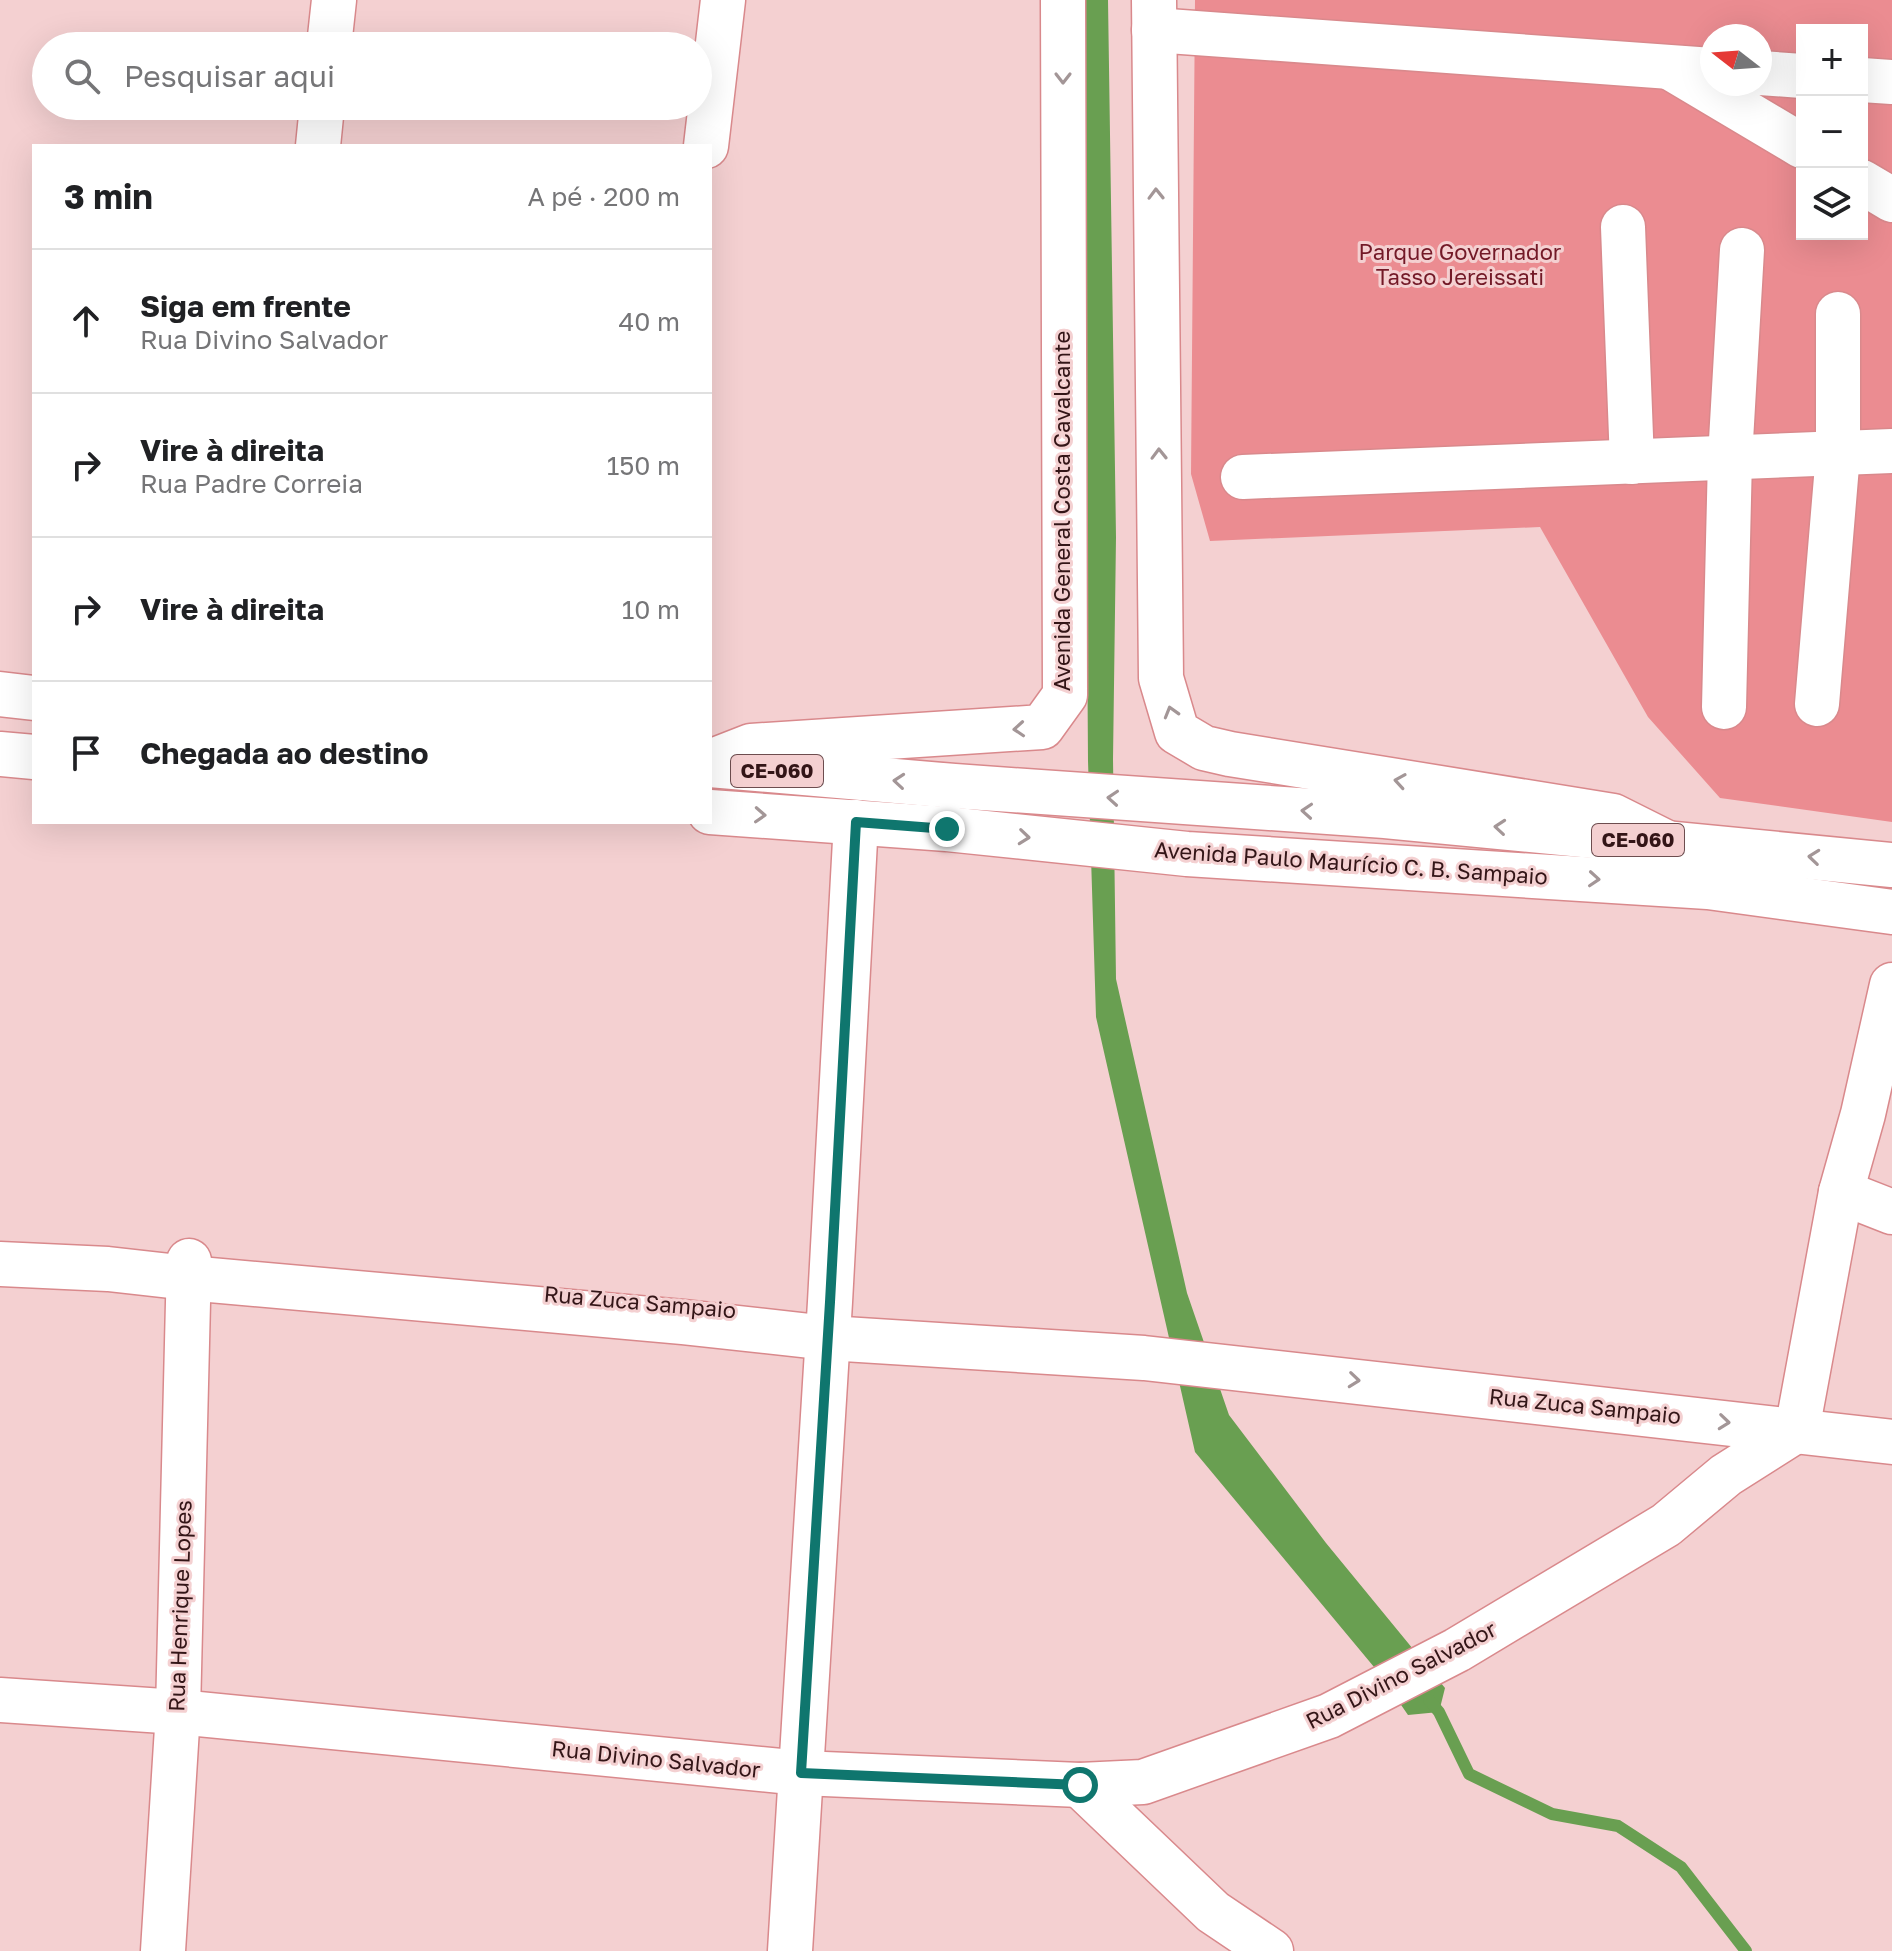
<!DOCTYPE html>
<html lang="pt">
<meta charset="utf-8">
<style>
body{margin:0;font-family:"Golos Text",sans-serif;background:#f2f2f2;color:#202124}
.controls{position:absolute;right:24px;top:24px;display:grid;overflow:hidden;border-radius:0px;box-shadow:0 8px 32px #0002}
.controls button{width:72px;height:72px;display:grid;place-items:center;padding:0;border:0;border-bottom:2px solid #e0e0e0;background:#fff;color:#202124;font:40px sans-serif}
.compass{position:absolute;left:1700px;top:24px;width:72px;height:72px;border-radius:50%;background:#fff;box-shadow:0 8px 32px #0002;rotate:287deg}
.stop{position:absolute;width:24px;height:24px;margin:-18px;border:6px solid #0f766e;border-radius:50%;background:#fff}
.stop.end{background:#0f766e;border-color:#fff;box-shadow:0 2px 8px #0008}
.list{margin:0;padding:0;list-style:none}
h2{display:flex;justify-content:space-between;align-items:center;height:104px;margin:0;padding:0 32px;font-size:34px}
h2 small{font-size:26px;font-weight:400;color:#757577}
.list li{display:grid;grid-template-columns:52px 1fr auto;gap:24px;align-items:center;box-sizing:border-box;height:144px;padding:0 32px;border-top:2px solid #e0e0e0}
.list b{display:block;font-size:30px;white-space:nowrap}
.list p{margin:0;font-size:26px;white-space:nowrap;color:#757577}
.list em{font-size:26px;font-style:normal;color:#757577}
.icon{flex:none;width:44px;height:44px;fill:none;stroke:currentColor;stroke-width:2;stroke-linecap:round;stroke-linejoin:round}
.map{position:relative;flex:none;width:1892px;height:1951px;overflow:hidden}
.search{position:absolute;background:#fff;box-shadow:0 8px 32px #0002;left:32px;top:32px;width:680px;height:88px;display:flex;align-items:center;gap:20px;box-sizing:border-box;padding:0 28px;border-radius:44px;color:#757577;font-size:30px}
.panel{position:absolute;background:#fff;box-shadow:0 8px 32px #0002;left:32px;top:144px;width:680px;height:680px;border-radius:0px}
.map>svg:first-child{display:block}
.green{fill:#eb8c91;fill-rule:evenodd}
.water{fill:#699f51}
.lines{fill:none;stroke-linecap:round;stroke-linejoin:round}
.stream{stroke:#699f51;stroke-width:12}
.minor-casing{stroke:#d9898c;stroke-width:47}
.major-casing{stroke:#d9898c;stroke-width:47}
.minor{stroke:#fff;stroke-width:44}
.major{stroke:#fff;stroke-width:44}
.oneway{stroke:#a39697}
.route{stroke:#0f766e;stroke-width:10}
.labels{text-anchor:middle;stroke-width:6;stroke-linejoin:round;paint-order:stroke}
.shield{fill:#f4d0d1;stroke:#6d4d4f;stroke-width:2}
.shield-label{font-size:20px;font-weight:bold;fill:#331517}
.park-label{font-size:22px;fill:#731927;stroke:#f4d0d1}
.street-label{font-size:22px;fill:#331517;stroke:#f4d0d1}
</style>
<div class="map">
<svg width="1892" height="1951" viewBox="0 0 1892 1951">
<rect width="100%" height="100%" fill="#f4d0d1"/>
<path class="green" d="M1195,0H1892V822L1720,798L1648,717L1540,527L1210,541L1191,474ZM1802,30H1862V234H1802ZM1712,36H1760V84H1712Z"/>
<path class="water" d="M1083,0H1108L1116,537L1113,759L1116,979L1187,1293L1229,1415L1326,1543L1445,1688L1439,1712L1408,1715L1379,1673L1195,1452L1096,1017L1088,761Z"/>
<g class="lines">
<path class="stream" d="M1429,1700L1439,1712L1469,1774L1552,1814L1618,1826L1681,1867L1746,1951"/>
<g class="minor-casing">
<g id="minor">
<path d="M1154,0L1161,678L1177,732L1204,748L1230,754L1613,816L1665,842"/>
<path d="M1154,30L1712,70"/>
<path d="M329,46L334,0"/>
<path d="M1671,68L1802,146"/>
<path d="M1760,73L1802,76"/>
<path d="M1862,80L1892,82"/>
<path d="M318,146L322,106"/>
<path d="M706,146L723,0"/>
<path d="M1862,182L1892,200"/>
<path d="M1623,227L1632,462"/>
<path d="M1243,477L1892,451"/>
<path d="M1817,704L1838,454V314"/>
<path d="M1724,707L1730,458L1742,250"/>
<path d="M710,762L751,746L1042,727L1065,695L1063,0"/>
<path d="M1841,1192L1892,1212"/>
<path d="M0,1264L108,1269L188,1278L683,1322L828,1338L1144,1358L1892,1442"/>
<path d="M0,1700L178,1712L801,1773L1080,1785L1143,1782L1329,1716L1457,1650L1666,1525L1726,1475L1797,1430L1841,1192L1863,1114L1892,985"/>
<path d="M1080,1785L1213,1912L1271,1951"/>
<path d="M163,1951L178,1712L189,1261"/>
<path d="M790,1951L830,1302L856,822"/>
</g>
</g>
<g class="major-casing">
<g id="major">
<path d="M0,694L34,698"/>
<path d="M0,754L34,757"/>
<path d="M710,765L954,786L1385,816L1892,865"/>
<path d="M710,812L947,829L1187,854L1708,887L1892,912"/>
</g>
</g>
<use href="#minor" class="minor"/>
<use href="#major" class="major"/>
</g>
<defs><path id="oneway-chevron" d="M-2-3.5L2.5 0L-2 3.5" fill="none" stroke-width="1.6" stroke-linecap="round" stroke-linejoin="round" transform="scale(2)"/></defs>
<g class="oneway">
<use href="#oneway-chevron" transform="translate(1063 78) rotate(90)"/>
<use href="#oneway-chevron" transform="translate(1156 194) rotate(-91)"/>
<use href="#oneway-chevron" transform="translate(1159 454) rotate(-91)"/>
<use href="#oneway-chevron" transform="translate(1171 712) rotate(-106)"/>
<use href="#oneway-chevron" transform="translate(1019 729) rotate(176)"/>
<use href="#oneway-chevron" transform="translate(899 781) rotate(-175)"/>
<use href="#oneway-chevron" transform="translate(1400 781) rotate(-171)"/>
<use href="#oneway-chevron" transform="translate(1113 798) rotate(-176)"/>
<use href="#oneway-chevron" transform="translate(1307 811) rotate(-176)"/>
<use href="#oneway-chevron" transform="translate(760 815) rotate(3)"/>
<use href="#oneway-chevron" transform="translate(1500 827) rotate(-175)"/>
<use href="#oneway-chevron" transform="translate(1024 837) rotate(6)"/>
<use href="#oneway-chevron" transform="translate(1814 857) rotate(-174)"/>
<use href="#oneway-chevron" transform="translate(1594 879) rotate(4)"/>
<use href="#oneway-chevron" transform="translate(1354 1380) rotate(6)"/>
<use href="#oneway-chevron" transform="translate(1724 1422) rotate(6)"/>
</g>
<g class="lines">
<path class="route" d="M947,829L856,822L830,1302L801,1773L1080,1785"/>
</g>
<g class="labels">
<g class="shield">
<rect x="731" y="755" width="92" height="32" rx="6"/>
<rect x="1592" y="824" width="92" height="32" rx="6"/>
</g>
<g class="shield-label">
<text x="777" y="778">CE-060</text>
<text x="1638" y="847">CE-060</text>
</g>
<g class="park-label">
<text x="1460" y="260">Parque Governador<tspan x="1460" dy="25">Tasso Jereissati</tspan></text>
</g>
<g class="street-label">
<text transform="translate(1062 511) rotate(-90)" y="8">Avenida General Costa Cavalcante</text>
<text transform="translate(1351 863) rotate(4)" y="8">Avenida Paulo Maurício C. B. Sampaio</text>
<text transform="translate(640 1302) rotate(5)" y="8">Rua Zuca Sampaio</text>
<text transform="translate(1585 1406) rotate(6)" y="8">Rua Zuca Sampaio</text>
<text transform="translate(180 1606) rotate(-88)" y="8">Rua Henrique Lopes</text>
<text transform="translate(1401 1675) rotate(-27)" y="8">Rua Divino Salvador</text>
<text transform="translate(656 1759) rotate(6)" y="8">Rua Divino Salvador</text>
</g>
</g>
</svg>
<div class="controls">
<button>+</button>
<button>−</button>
<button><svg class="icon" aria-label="layers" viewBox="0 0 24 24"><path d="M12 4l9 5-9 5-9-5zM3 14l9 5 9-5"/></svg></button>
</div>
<svg class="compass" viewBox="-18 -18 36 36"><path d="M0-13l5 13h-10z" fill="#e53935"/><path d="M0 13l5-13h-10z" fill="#757577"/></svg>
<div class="stop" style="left:1080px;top:1785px"></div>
<div class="stop end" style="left:947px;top:829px"></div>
<div class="search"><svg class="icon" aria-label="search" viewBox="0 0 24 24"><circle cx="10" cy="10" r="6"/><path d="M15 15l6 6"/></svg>Pesquisar aqui</div>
<section class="panel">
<h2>3 min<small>A pé · 200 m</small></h2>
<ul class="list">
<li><svg class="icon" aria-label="ahead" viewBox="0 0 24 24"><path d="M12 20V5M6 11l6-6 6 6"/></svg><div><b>Siga em frente</b><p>Rua Divino Salvador</p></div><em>40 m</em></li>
<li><svg class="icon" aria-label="right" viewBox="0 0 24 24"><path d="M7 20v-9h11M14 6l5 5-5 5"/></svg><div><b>Vire à direita</b><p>Rua Padre Correia</p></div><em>150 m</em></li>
<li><svg class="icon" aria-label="right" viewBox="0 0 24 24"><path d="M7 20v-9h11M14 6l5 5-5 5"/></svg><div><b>Vire à direita</b></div><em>10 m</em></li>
<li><svg class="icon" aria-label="arrive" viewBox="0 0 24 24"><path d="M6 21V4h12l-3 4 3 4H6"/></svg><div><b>Chegada ao destino</b></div></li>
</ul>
</section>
</div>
